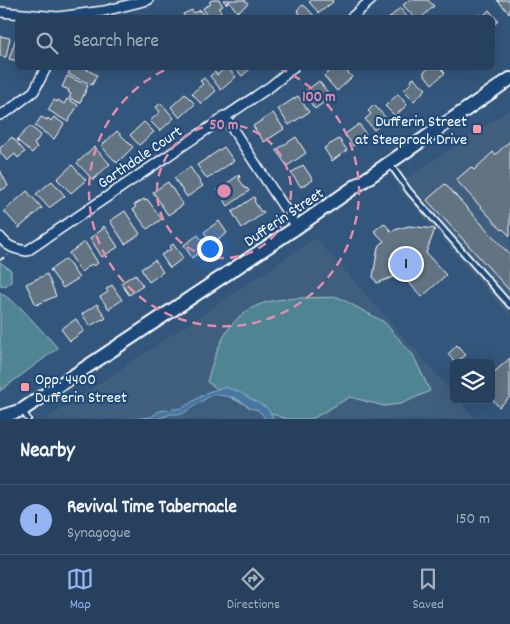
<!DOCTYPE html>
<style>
body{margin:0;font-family:Dekko,sans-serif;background:#2e4763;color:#f1f3f6}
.controls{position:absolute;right:15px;bottom:15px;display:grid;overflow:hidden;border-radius:8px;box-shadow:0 5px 20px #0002}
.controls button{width:45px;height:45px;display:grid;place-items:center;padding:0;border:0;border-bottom:1px solid #425972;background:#26405d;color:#f1f3f6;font:25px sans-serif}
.you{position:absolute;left:209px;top:248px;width:18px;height:18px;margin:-12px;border:4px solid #fff;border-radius:50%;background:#1a73e8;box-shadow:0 0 0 8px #1a73e833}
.badge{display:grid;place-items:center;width:32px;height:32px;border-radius:50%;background:#95b2f1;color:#111;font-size:16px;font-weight:700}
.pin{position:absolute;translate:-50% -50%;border:2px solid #fff;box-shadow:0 1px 5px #0006}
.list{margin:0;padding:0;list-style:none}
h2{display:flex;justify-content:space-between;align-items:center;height:65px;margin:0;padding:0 20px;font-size:21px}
h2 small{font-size:16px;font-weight:400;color:#a4afbc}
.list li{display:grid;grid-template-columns:32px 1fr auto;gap:15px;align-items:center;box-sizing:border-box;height:70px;padding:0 20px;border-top:1px solid #425972}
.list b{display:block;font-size:19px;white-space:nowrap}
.list p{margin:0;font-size:16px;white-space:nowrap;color:#a4afbc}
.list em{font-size:16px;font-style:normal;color:#a4afbc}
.icon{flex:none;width:28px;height:28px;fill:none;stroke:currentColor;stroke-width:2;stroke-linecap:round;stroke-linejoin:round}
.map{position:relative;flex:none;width:510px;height:419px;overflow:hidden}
.search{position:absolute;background:#26405d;box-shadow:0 5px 20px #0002;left:15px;right:15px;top:15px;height:55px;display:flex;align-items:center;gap:12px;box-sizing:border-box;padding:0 18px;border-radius:8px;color:#a4afbc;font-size:19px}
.sheet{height:135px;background:#26405d}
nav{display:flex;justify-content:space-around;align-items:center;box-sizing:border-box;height:70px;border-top:1px solid #425972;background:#26405d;font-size:14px;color:#a4afbc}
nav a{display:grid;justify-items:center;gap:2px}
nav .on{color:#95b2f1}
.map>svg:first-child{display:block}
.built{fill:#415f7e}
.green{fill:#4f8592;stroke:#a7c2c8}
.water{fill:#4477a1;stroke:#8fadc7}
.building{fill:#627382;stroke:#fff}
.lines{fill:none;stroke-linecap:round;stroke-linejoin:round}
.lane-casing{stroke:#fff;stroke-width:8}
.street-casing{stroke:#fff;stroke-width:12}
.secondary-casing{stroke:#fff;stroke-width:16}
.path{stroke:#fff;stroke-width:2;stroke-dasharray:5 4;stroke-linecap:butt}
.lane{stroke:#1f4a7a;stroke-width:4.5}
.street{stroke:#1f4a7a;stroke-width:9}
.secondary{stroke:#1f4a7a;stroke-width:12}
.ring{fill:none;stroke:#e08cad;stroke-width:2.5;stroke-dasharray:9 6}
.poi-dot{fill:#ff9aa2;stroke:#1f4a7a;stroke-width:2}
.labels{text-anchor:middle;stroke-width:4.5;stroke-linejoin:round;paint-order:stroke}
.poi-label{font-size:16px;fill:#fff;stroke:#1f4a7a;text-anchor:end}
.street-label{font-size:16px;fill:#fff;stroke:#1f4a7a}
.centre{fill:#e08cad;stroke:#1f4a7a;stroke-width:2.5}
.ring-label{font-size:15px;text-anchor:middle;font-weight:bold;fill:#e08cad;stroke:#1f4a7a;stroke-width:4.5;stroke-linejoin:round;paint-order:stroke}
</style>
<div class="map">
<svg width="510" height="419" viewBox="0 0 510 419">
<rect width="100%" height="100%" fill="#33567c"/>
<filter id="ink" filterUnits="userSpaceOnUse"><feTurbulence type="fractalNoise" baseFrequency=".02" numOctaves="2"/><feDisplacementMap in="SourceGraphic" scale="10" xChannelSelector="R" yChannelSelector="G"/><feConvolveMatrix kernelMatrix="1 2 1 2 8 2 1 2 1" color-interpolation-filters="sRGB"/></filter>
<g filter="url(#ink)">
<g class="built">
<path d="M510,109V317L396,185Z"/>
<path d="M316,238L454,394V400H459L475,419H46Z"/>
</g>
<g class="green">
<path d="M0,262L11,270V282L5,286L0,285Z"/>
<path d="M0,292L21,308L58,348L0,391Z"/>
<path d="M338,297L384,322L413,355L430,391L401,404L384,406L350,397L312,419H286L235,400L207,382C218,342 231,307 277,300C297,297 318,298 338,297Z"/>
</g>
<path class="water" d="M224,387L239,392L267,408L274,419H266L258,410L250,408L236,398L213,394L182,414H171L157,419H134L151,417L159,411L182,408L208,392Z"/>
<g class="building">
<path d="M212,0H219L223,6L219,8L224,18H209L203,8L211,4L209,2Z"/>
<path d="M223,0H245L248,4L237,12L229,1L226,4Z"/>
<path d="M312,0H332L333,2L319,13L309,2Z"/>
<path d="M409,0H428L434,6L421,18H415L403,5Z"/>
<path d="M497,0H510V14Z"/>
<path d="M303,5L307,8L316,18H291L294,15L296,17L300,13L297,10Z"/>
<path d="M400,8L408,18H389Z"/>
<path d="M192,10L194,13L201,10L204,18H185L183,14Z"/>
<path d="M489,10L498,21L492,26V18H476L479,14L482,17Z"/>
<path d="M0,36L10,38L6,57L0,56Z"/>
<path d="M16,38L18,39V61L9,59Z"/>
<path d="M71,68H88L87,70L97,75L92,85L68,74Z"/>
<path d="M225,68H228L236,77L221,90L210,76L215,72L217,75Z"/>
<path d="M235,68H251L242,76Z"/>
<path d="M333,68H343L352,77L337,91L324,76Z"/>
<path d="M429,68H440L445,73L432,84L423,73Z"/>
<path d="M67,76L88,86L80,103L69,98L71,94L68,92L69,90L62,87Z"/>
<path d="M204,78L216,91L201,104L192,93L203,84L200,81Z"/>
<path d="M414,78L426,89L414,101L404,90L412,82L411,80Z"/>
<path d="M319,81L331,97L315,109L303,93Z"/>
<path d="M185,94L195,104L180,118L171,107Z"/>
<path d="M398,94L407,105L395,116L385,106Z"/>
<path d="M298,96L309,112L289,125L278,109Z"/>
<path d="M67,99L78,105L68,122L48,110L54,100L57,102L58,100L64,104Z"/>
<path d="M161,103L174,118L160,131L150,121L160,112L156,107Z"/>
<path d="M374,105L387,119L374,130L365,119L371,114L368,111Z"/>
<path d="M273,113L284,129L264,142L253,126Z"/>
<path d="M41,117L47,120L48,118L51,121L54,117L64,124L54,139L35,126Z"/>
<path d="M144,122L154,132L139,145L130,135Z"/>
<path d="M359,124L367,136L353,146L345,134Z"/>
<path d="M30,126L41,135L34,144L37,147L32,153L17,140Z"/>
<path d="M117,131L133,147L117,163L101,146Z"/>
<path d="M12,137L25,152L18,158L15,154L7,161L0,152V148Z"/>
<path d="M296,137L306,153L287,166L276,150Z"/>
<path d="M339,139L347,150L332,161L324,148Z"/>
<path d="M510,141V236L503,229L502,230L456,180L471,167L474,170L493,152L495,155Z"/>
<path d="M94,147L110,164L93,180L77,163Z"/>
<path d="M224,147L234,161L207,179L197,165Z"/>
<path d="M72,165L86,180L71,193L57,179Z"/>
<path d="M303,165L313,180L301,187L291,173Z"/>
<path d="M190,167L203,186L187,197L174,178Z"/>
<path d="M0,170L8,186L0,191Z"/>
<path d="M239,175L240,178L239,179L246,189L247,188L249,191L228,206L217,190Z"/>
<path d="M52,181L65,196L49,208L36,194Z"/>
<path d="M168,182L183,205L168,215L153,192Z"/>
<path d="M445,184L510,255V291L427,200Z"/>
<path d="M27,191L42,208L19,228L4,211Z"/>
<path d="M254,197L255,200L254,201L261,212L263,211L264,213L242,228L232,212Z"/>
<path d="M144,199L145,201L147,199L162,219L147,229L133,209L136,207L134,205Z"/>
<path d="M125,211L140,234L125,244L110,221Z"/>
<path d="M219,221L227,233L212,244L204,232Z"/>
<path d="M384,223L391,231L409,226L435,229L426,253L446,275L422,297L401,274L377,283L373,277L378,247L384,241L374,231Z"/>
<path d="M104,226L118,247L102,257L90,238L103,229L102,228Z"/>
<path d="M198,235L207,247L192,258L184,245Z"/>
<path d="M85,242L98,263L94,266L92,264L81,272L69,253Z"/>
<path d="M173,244L183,258L170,268L161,255L171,249L169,247Z"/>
<path d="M66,259L79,278L63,288L50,270Z"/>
<path d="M155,260L163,272L149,282L141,269Z"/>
<path d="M47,274L56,296L36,305L26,284Z"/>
<path d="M135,274L143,286L129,295L121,283Z"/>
<path d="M112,285L122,300L109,309L100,297L108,292L106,289Z"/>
<path d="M97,304L106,318L103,320L102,319L90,326L82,314Z"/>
<path d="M76,319L84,331L70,341L61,329Z"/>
<path d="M457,345L466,355L455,363L448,354Z"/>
<path d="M510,358V397L499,407L491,398V375Z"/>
</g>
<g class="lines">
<g class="lane-casing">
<g id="lane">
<path d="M390,164L409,191L510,305"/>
<path d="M23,411L28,419"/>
</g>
</g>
<g class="street-casing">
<g id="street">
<path d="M0,12L58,17L104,11L148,0"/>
<path d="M351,18L371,0"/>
<path d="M0,115L8,111L34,91L46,68"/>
<path d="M224,116L297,227"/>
<path d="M0,237C8,247 14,249 27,251L271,86L293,68"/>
</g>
</g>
<g class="secondary-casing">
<path id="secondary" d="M0,417L22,410L297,227L510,79"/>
</g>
<path class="path" d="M0,260L8,255"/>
<use href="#lane" class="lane"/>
<use href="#street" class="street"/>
<use href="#secondary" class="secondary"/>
</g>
</g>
<g class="ring">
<circle cx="224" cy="191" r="67"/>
<path d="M279 68A135 135 0 1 1 169 68"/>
</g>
<g class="poi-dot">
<rect x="472" y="124" width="10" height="10" rx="2.5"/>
<rect x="20" y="382" width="10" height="10" rx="2.5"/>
</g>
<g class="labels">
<g class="poi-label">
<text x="467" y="126">Dufferin Street<tspan x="467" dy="18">at Steeprock Drive</tspan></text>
<text x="35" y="384" text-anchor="start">Opp. 4400<tspan x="35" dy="18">Dufferin Street</tspan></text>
</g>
<g class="street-label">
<text transform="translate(139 156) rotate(-34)" y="6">Garthdale Court</text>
<text transform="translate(283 216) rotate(-34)" y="6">Dufferin Street</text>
</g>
</g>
<circle cx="224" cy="191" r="8" class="centre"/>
<g class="ring-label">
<text x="319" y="101">100 m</text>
<text x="224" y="129">50 m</text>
</g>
</svg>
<div class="controls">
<button><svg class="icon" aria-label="layers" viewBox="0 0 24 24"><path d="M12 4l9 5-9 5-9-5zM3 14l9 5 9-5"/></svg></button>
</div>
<div class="you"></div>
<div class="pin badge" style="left:406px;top:264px">1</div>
<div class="search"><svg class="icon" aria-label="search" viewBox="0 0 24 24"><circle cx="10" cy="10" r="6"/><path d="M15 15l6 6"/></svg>Search here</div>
</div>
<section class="sheet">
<h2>Nearby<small></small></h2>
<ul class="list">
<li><span class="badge">1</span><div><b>Revival Time Tabernacle</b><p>Synagogue</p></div><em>150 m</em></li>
</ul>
</section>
<nav>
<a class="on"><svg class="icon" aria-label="map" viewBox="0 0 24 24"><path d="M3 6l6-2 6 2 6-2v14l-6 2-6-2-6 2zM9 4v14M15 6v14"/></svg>Map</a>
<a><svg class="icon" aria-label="directions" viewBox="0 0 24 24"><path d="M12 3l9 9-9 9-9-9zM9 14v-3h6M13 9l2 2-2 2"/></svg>Directions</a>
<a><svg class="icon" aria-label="saved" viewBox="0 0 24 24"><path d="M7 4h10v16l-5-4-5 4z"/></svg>Saved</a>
</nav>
